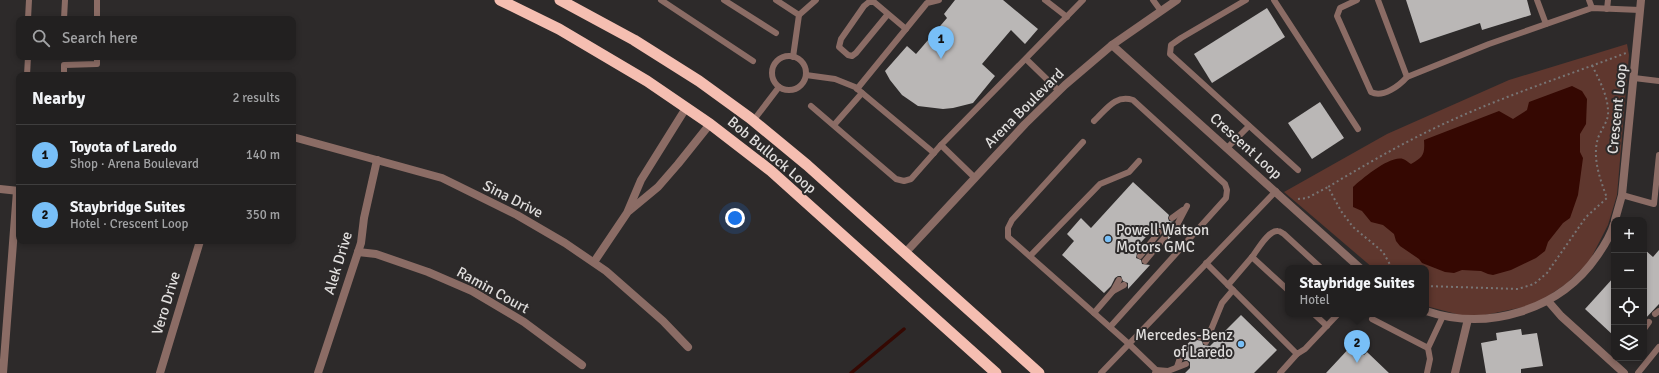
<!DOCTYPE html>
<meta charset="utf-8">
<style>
body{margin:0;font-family:Signika,sans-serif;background:#2a2829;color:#f1f3f6}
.controls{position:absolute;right:12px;bottom:12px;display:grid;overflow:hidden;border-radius:8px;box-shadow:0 2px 6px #0003}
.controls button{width:36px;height:36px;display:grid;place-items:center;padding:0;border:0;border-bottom:1px solid #3f3e3e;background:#222020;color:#f1f3f6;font:20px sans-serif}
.you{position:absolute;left:735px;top:218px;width:14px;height:14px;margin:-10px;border:3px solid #fff;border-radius:50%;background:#1a73e8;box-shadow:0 0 0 6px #1a73e833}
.badge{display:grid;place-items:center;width:26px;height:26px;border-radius:50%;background:#78bff7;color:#111;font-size:13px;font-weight:700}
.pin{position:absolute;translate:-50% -33px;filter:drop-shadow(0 1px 2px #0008)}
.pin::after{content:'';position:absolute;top:21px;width:14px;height:12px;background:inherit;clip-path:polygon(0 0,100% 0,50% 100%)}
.popup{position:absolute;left:1285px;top:265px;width:144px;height:52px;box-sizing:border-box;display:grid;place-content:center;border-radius:8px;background:#222020;filter:drop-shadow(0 1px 3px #0005);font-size:13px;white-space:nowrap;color:#a2a3a5}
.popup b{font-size:15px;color:#f1f3f6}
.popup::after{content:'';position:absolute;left:50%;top:100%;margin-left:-8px;border:8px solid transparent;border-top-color:#222020}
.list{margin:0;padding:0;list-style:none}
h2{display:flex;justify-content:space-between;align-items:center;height:52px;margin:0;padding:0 16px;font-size:17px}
h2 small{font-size:13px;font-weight:400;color:#a2a3a5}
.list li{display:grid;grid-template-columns:26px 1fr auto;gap:12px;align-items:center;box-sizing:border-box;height:60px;padding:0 16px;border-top:1px solid #3f3e3e}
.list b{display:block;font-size:15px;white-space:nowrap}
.list p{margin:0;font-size:13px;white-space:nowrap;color:#a2a3a5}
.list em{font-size:13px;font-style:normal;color:#a2a3a5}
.icon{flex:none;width:22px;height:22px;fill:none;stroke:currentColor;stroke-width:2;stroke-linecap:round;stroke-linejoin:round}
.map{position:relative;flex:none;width:1659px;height:373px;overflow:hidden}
.search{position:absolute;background:#222020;box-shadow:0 2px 6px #0003;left:16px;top:16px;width:280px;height:44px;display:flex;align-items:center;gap:10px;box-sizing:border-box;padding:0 14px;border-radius:8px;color:#a2a3a5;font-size:15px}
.panel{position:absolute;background:#222020;box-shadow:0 2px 6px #0003;left:16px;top:72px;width:280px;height:172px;border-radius:8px}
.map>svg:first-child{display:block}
.green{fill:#5f372e}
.water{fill:#350802}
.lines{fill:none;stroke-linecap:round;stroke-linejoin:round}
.stream{stroke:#350802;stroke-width:3.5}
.building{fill:#bab7b6}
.path{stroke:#787575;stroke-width:2;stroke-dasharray:2 3;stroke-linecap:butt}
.service{stroke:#8b6c65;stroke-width:6}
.minor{stroke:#8b6c65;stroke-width:8}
.trunk{stroke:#f5beb1;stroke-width:11}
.poi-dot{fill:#78bff7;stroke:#2d2a2a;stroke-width:1.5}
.labels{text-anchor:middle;stroke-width:4;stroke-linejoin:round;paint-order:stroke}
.street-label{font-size:15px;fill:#dfdddc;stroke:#2d2a2a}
.poi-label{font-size:15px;fill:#dfdddc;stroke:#2d2a2a;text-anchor:start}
</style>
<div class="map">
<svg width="1659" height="373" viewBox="0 0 1659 373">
<rect width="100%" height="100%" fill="#2d2a2a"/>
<path class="green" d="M1627,44L1629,55L1617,195L1608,225L1589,262L1566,284L1545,298L1528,306L1485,315H1460L1426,306V268H1373L1284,192L1387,134L1509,80Z"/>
<path class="water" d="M1572,86L1582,91L1587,99L1586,124L1580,134V152L1583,158L1578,195L1570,218L1563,223L1548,242L1545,251L1536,258L1511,270L1493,275L1488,274L1481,271L1462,270L1454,273L1445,272L1422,263L1419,259L1400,246L1396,241L1394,234L1383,225L1371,222L1362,211L1353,207V187C1362,179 1390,155 1403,159C1406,160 1409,163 1411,164C1423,157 1425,155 1424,140L1499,111L1513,119L1527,110L1529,102Z"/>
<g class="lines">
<path class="stream" d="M851,373L904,329"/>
</g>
<g class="building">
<path d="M955,0H1003L1038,29L1025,44L1011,30L982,64L995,76L973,103L953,108L943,109L918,106L902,95L890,80L885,71L907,46L916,54L947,18L944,14Z"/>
<path d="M1406,0H1527L1531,15L1482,30L1480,23L1420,43Z"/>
<path d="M1267,8L1285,37L1212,83L1194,54Z"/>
<path d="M1320,102L1344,138L1312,159L1288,123Z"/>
<path d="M1133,182L1169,215L1168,218L1169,221L1174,222L1176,227L1181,226L1168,240V234L1163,233L1161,228H1154L1134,250L1137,253L1136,258L1141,260L1142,264L1150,265L1128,289V283L1123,281L1121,276H1118L1115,278L1111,286L1104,293L1062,255L1074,241L1067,234L1081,218L1091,228Z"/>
<path d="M1644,249L1653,257L1659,250V304L1644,320Z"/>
<path d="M1614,277V336L1585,309Z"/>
<path d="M1241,315L1277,350L1254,373H1185L1190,368V362L1187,360H1184V357L1182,354L1177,355L1196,335L1197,340L1202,341L1203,345L1210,346Z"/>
<path d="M1521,329L1522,335L1537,333L1543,366L1521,369V373H1486L1481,343L1497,340L1496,333Z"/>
<path d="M1353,344L1364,355L1367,352L1389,373H1326Z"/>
</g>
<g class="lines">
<g class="path">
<path d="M1298,199L1307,198L1328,187"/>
<path d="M1392,268L1383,252L1353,227L1341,211L1328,187C1363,166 1399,145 1437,127C1498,98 1563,77 1626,53"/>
<path d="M1426,286L1518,289L1534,284L1547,273L1586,217L1607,198C1600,179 1592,158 1598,138C1601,130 1609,120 1608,112C1608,95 1599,80 1592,65"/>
</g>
<g class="service">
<path d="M661,0L753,61"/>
<path d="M724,0L776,33"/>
<path d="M776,0L799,15L793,57"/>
<path d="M1045,0L1067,17"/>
<path d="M1153,0L1161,11"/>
<path d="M1246,0L1181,38L1171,45L1170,54L1298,170"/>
<path d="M1274,0L1358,129"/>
<path d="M1357,0L1340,8L1337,16L1371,92C1383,98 1399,86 1407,77"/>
<path d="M1378,0L1407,77L1489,44L1592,8L1640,10"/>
<path d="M1537,0L1546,24"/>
<path d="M1589,0L1592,8"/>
<path d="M1607,9L1608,0"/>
<path d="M888,14L856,53L852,56L848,55L839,47L841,39L864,6L869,2H874L906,29"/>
<path d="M799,15L816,0"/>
<path d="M28,19L29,0"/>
<path d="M64,19L65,0"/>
<path d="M97,19V0"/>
<circle cx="789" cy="73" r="17"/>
<path d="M1026,59L1059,91"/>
<path d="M27,75L28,57"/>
<path d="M64,75V65L97,64V57"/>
<path d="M806,75L835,79L855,87L934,153"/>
<path d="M1634,78L1659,81"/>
<path d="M857,89L927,3L939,0"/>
<path d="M811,106L896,179L904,181L911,179L941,145"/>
<path d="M753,121L779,87"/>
<path d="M1094,121C1106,110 1115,94 1133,100L1225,184L1227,190L1226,198L1110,327"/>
<path d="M834,125L862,93"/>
<path d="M1083,142L1012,220L1008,228V237L1129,344L1156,370L1155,373"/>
<path d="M1227,148L1249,126"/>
<path d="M975,178L941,145L1083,0"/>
<path d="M1622,195L1654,204L1659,155"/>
<path d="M1172,218L1183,210"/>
<path d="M1178,223L1187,206"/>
<path d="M1030,256L1100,184L1129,172L1139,161"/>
<path d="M1140,256L1159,232"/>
<path d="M1252,257C1257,251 1268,230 1278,231C1280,231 1282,233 1284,234L1321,268"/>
<path d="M1145,261L1165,237"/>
<path d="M1206,263L1297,354L1305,349L1338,314"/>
<path d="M1228,285L1252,257L1288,290"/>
<path d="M1113,291L1124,285"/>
<path d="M1094,313L1113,291L1119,280"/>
<path d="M1314,314L1327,326"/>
<path d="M1655,314L1659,311"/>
<path d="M1372,319L1428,348L1443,316"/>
<path d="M1644,329L1649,322"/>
<path d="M1200,337L1210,330"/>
<path d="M1206,342L1222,303L1233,290"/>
<path d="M1177,367L1180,358"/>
<path d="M1156,370L1168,371L1186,364"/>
<path d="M1101,373L1276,191"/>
<path d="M1280,373L1297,354"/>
<path d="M1427,373L1430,359L1428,348"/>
<path d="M1638,373L1659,347"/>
</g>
<g class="minor">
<path d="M1112,45L1360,268"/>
<path d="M293,137L442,178L517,215L565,243L606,271L663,321L688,347"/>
<path d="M0,189L19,191"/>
<path d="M629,211L658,187L678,164L710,124"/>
<path d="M1615,220L1622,195L1641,0"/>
<path d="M358,252L376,254L428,272L472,291L524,322L582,365"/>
<path d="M905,253L1025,124L1065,85L1112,45L1177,0"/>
<path d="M594,262L627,213L641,180L686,108"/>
<path d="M1548,301L1561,316L1624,373"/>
<path d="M1426,311C1488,332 1560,310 1597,256C1604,246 1611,235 1614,224"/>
<path d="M3,373L17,191"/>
<path d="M160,373L200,241"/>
<path d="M318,373L361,243L364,218L377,160"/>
<path d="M1455,373L1468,319"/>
</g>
<g class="trunk">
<path d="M500,0L559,29L647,81L710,124L771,171L996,373"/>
<path d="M560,0L634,40L699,81L750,118L807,165L1039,373"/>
</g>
</g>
<g class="poi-dot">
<circle cx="1108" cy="239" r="4"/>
<circle cx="1241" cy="344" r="4"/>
</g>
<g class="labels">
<g class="street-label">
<text transform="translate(1024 108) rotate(-45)" y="5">Arena Boulevard</text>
<text transform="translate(1617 109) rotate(-84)" y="5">Crescent Loop</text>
<text transform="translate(1246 146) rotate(42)" y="5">Crescent Loop</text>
<text transform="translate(772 155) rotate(40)" y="5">Bob Bullock Loop</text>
<text transform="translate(513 199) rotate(27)" y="5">Sina Drive</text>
<text transform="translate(338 263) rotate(-73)" y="5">Alek Drive</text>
<text transform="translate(493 290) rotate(29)" y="5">Ramin Court</text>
<text transform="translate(166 303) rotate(-73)" y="5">Vero Drive</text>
</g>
<g class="poi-label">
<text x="1116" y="235">Powell Watson<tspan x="1116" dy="17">Motors GMC</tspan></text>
<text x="1233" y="340" text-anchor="end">Mercedes-Benz<tspan x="1233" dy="17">of Laredo</tspan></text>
</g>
</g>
</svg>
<div class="controls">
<button>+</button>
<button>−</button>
<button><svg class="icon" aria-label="locate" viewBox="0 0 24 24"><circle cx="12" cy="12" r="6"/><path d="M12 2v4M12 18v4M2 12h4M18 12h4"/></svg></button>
<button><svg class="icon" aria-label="layers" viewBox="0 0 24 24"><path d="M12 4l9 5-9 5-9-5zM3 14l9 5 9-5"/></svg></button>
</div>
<div class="you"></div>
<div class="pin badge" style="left:941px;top:59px">1</div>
<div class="pin badge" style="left:1357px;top:363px">2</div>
<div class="popup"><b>Staybridge Suites</b>Hotel</div>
<div class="search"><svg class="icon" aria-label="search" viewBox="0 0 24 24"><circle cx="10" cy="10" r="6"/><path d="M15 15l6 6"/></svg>Search here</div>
<section class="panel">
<h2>Nearby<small>2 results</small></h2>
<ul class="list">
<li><span class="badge">1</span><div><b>Toyota of Laredo</b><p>Shop · Arena Boulevard</p></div><em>140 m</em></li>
<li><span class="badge">2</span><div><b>Staybridge Suites</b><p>Hotel · Crescent Loop</p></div><em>350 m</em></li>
</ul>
</section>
</div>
